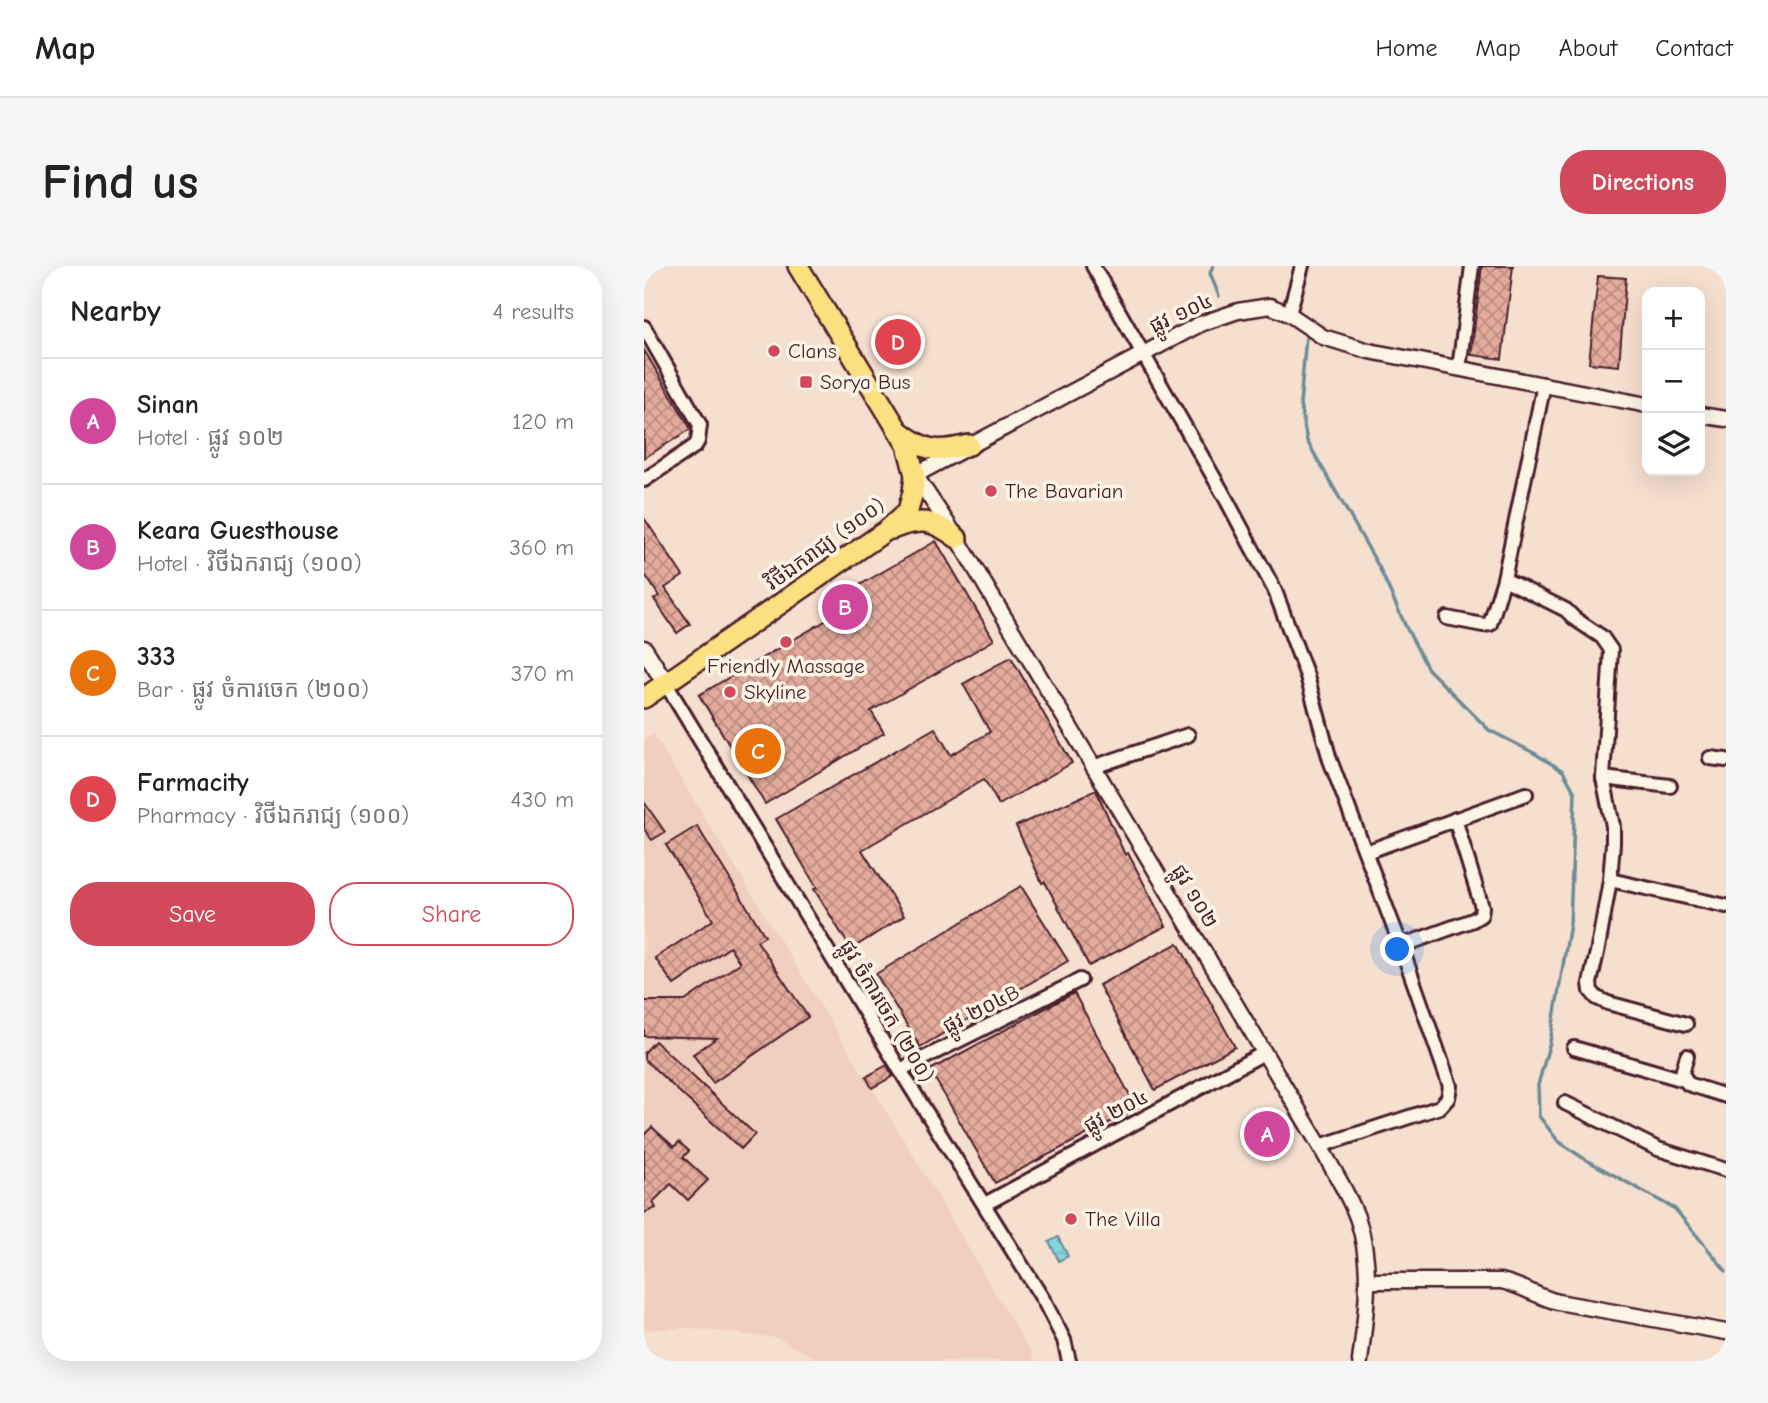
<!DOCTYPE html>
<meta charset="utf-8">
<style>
body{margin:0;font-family:"Comic Neue","Noto Sans Khmer",sans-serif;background:#f6f6f6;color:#222}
.controls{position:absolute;right:21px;top:21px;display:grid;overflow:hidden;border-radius:14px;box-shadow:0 7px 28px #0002}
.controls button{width:63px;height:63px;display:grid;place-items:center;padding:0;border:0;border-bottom:2px solid #e0e0e0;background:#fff;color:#222;font:35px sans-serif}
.you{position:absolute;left:754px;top:684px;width:24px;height:24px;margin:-18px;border:5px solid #fff;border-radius:50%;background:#1a73e8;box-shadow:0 0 0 10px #1a73e833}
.badge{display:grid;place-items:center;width:46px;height:46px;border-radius:50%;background:#d1495b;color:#fff;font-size:23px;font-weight:700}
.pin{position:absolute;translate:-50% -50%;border:4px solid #fff;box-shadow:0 2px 7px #0006}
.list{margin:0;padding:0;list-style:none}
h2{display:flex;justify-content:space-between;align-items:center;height:91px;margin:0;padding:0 28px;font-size:30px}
h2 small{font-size:23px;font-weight:400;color:#767676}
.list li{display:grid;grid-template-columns:46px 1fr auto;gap:21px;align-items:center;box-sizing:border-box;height:126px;padding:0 28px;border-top:2px solid #e0e0e0}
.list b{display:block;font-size:26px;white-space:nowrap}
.list p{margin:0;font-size:23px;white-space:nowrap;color:#767676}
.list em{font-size:23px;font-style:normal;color:#767676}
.actions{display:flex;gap:14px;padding:21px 28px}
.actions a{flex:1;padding:16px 0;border:2px solid #d1495b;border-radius:28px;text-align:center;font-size:24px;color:#d1495b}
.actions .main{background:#d1495b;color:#fff}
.icon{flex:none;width:38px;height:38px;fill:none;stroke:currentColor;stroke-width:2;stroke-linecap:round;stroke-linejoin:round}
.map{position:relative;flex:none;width:1082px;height:1095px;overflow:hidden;border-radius:28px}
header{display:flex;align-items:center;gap:42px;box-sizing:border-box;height:98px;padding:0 35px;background:#fff;border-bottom:2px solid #e0e0e0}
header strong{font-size:33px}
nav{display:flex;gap:38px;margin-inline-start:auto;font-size:24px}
.intro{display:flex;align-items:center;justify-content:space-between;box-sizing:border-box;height:168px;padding:0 42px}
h1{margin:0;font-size:49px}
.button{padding:18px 32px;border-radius:28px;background:#d1495b;color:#fff;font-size:24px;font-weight:700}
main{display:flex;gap:42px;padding:0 42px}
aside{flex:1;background:#fff;border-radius:28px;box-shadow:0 7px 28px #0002}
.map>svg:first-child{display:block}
.built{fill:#f0cfc0}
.water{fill:url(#water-ripples);stroke:#6c8c95;stroke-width:2}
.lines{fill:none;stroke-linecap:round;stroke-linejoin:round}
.stream{stroke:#6c8c95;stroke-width:3.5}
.building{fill:url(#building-cross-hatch);stroke:#4a1f2b;stroke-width:2}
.minor-casing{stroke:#4a1f2b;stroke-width:18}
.tertiary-casing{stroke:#4a1f2b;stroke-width:19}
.secondary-casing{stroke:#4a1f2b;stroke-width:21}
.primary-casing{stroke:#4a1f2b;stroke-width:24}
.minor{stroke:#fcf5e5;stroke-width:12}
.tertiary{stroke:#fcf5e5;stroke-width:14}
.secondary{stroke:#fcf5e5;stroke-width:16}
.primary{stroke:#fbe080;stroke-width:19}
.poi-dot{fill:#d1495b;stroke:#fcf5e5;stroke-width:2.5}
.labels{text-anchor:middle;stroke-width:7;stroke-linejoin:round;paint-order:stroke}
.street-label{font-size:21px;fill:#4a1f2b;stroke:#fcf5e5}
.poi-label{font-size:21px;fill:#4a1f2b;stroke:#fcf5e5;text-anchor:start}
</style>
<header>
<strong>Map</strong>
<nav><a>Home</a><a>Map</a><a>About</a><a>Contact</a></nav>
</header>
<div class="intro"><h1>Find us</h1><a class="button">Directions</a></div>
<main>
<aside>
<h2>Nearby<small>4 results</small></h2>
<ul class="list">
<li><span class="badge" style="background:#d1479c">A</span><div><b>Sinan</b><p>Hotel · ផ្លូវ ១០២</p></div><em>120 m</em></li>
<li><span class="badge" style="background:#d1479c">B</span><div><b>Keara Guesthouse</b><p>Hotel · វិថីឯករាជ្យ (១០០)</p></div><em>360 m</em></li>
<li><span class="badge" style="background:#e8710a">C</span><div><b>333</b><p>Bar · ផ្លូវ ចំការចេក (២០០)</p></div><em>370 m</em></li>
<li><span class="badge" style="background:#e0444e">D</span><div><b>Farmacity</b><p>Pharmacy · វិថីឯករាជ្យ (១០០)</p></div><em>430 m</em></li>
</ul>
<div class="actions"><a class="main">Save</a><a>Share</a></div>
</aside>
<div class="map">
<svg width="1082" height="1095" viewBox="0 0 1082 1095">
<defs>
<pattern id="water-ripples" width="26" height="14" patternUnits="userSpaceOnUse" patternTransform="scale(1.75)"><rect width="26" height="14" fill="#83d4dc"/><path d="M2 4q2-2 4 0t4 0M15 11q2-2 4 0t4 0" fill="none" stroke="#73b6bd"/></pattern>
<pattern id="building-cross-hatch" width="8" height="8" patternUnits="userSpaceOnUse" patternTransform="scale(1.75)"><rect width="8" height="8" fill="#e4ab9d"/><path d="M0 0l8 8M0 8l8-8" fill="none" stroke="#bb8b80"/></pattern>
</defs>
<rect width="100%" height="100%" fill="#f5dfcf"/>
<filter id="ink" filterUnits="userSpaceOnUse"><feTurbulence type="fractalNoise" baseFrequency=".0143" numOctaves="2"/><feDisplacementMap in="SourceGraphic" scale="14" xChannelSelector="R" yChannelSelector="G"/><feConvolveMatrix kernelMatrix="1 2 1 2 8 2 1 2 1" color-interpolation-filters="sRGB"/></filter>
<g filter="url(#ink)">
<path class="built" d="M9,468L267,886L392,1095H177L134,1072L45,1062L0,1064V474Z"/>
<path class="water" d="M414,971L424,990L415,995L405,976Z"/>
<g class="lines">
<g class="stream">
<path d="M569,0L566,7L575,30"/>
<path d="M662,70L656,138L663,175L735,301L762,361L784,403L845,464L890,487L919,505L931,527L926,658L906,776L894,819L895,850L914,875L939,892L1031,943L1082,1005"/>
</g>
</g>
<g class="building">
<path d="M838,0H869L858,93L827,89Z"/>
<path d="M954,10L982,12L975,100L945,97Z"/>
<path d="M0,84L47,163L0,192Z"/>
<path d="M0,252L39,310L21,322L46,358L33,367L10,333L15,330L0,307Z"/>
<path d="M292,275L350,374L227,445L240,467L121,538L55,429L188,351L181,339Z"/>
<path d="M367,391L428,497L355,539L340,513L218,584L260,650L207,683L170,623L173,622L132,553L291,462L307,489L346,466L319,418Z"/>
<path d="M452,524L481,589L484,587L522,660L445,700L401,616L398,617L372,560Z"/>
<path d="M0,536L21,566L8,574L0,563Z"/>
<path d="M53,560L121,670L113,675L164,751L69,817L49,788L73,772L0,770V735H41L96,697L86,681L30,719L11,692L69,654L22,579Z"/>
<path d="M377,620L424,695L276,781L232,708Z"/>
<path d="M534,677L591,781L511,824L455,719Z"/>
<path d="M430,727L493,842L351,917L286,804Z"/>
<path d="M11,775L111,868L97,883L0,793V787Z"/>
<path d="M243,799L249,810L228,822L222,811Z"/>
<path d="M8,861L30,881L35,876L45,885L39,891L64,914L44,934L27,918L9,936L12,942L0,947V869Z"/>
</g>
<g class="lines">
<g class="minor-casing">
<g id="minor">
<path d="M449,0L581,231L631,325L663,410L686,494L757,680L806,820L804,832L796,841L676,880"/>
<path d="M645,48L658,0"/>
<path d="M0,61L56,159L54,175L51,180L0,214"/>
<path d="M815,103L828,0"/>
<path d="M900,118L860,313L922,344L931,353L958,371L967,384L959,512L969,560V577L966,614L954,682L946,717L947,725L953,732L964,737L1042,758"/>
<path d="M803,352L839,359L846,358L860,313"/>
<path d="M22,418L256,804L400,1035L420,1074L425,1095"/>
<path d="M1066,492L1082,494"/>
<path d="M449,501L544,469"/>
<path d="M959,512L1026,520"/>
<path d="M722,586L882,528"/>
<path d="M966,614L1082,640"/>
<path d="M757,680L829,654L837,649L838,641L811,553"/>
<path d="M930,782L1040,814"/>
<path d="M1043,790L1038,807L1044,818L1082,830"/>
<path d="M256,804L436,714"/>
<path d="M921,837L1014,883L1082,904"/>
<path d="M341,938L620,787"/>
</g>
</g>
<g class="tertiary-casing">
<g id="tertiary">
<path d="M1056,149L1082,153"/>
<path d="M725,1015H857C877,1019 894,1031 914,1036L1082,1066"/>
<path d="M716,1095C722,1048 729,1000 714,954C705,928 689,904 676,880L313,272L271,209L556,58L594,45L626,40L645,48L679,71L725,85L1003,139"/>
</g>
</g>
<g class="secondary-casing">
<path id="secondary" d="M0,383L22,418"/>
</g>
<g class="primary-casing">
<g id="primary">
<path d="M255,165C282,186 293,187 325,179"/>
<path d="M248,263C277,252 288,253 313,272"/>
<path d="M0,432L243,264L264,245L269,226L271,209L263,179L154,0"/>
</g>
</g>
<use href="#minor" class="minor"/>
<use href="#tertiary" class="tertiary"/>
<use href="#secondary" class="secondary"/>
<use href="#primary" class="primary"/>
</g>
</g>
<g class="poi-dot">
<circle cx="130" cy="85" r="7"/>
<rect x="155" y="109" width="14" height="14" rx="3.5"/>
<circle cx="347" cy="225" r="7"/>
<circle cx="142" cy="376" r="7"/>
<circle cx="86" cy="426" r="7"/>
<circle cx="427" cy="953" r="7"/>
</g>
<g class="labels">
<g class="street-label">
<text transform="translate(537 47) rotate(-25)" y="7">ផ្លូវ ១០៤</text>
<text transform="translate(181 278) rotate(-36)" y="7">វិថីឯករាជ្យ (១០០)</text>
<text transform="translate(551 630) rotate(59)" y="7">ផ្លូវ ១០២</text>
<text transform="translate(337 743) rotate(-27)" y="7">ផ្លូវ ២០៤B</text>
<text transform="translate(243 745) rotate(59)" y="7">ផ្លូវ ចំការចេក (២០០)</text>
<text transform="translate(472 845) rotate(-28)" y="7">ផ្លូវ ២០៤</text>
</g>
<g class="poi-label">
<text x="144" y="92">Clans</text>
<text x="176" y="123">Sorya Bus</text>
<text x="361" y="232">The Bavarian</text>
<text x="142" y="407" text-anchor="middle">Friendly Massage</text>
<text x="100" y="433">Skyline</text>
<text x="441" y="960">The Villa</text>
</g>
</g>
</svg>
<div class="controls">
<button>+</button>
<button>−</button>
<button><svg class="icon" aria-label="layers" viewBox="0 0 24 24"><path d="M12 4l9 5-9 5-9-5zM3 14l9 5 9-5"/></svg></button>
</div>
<div class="you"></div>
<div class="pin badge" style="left:623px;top:868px;background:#d1479c">A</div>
<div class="pin badge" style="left:201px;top:341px;background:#d1479c">B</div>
<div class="pin badge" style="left:114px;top:485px;background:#e8710a">C</div>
<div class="pin badge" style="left:254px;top:76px;background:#e0444e">D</div>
</div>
</main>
